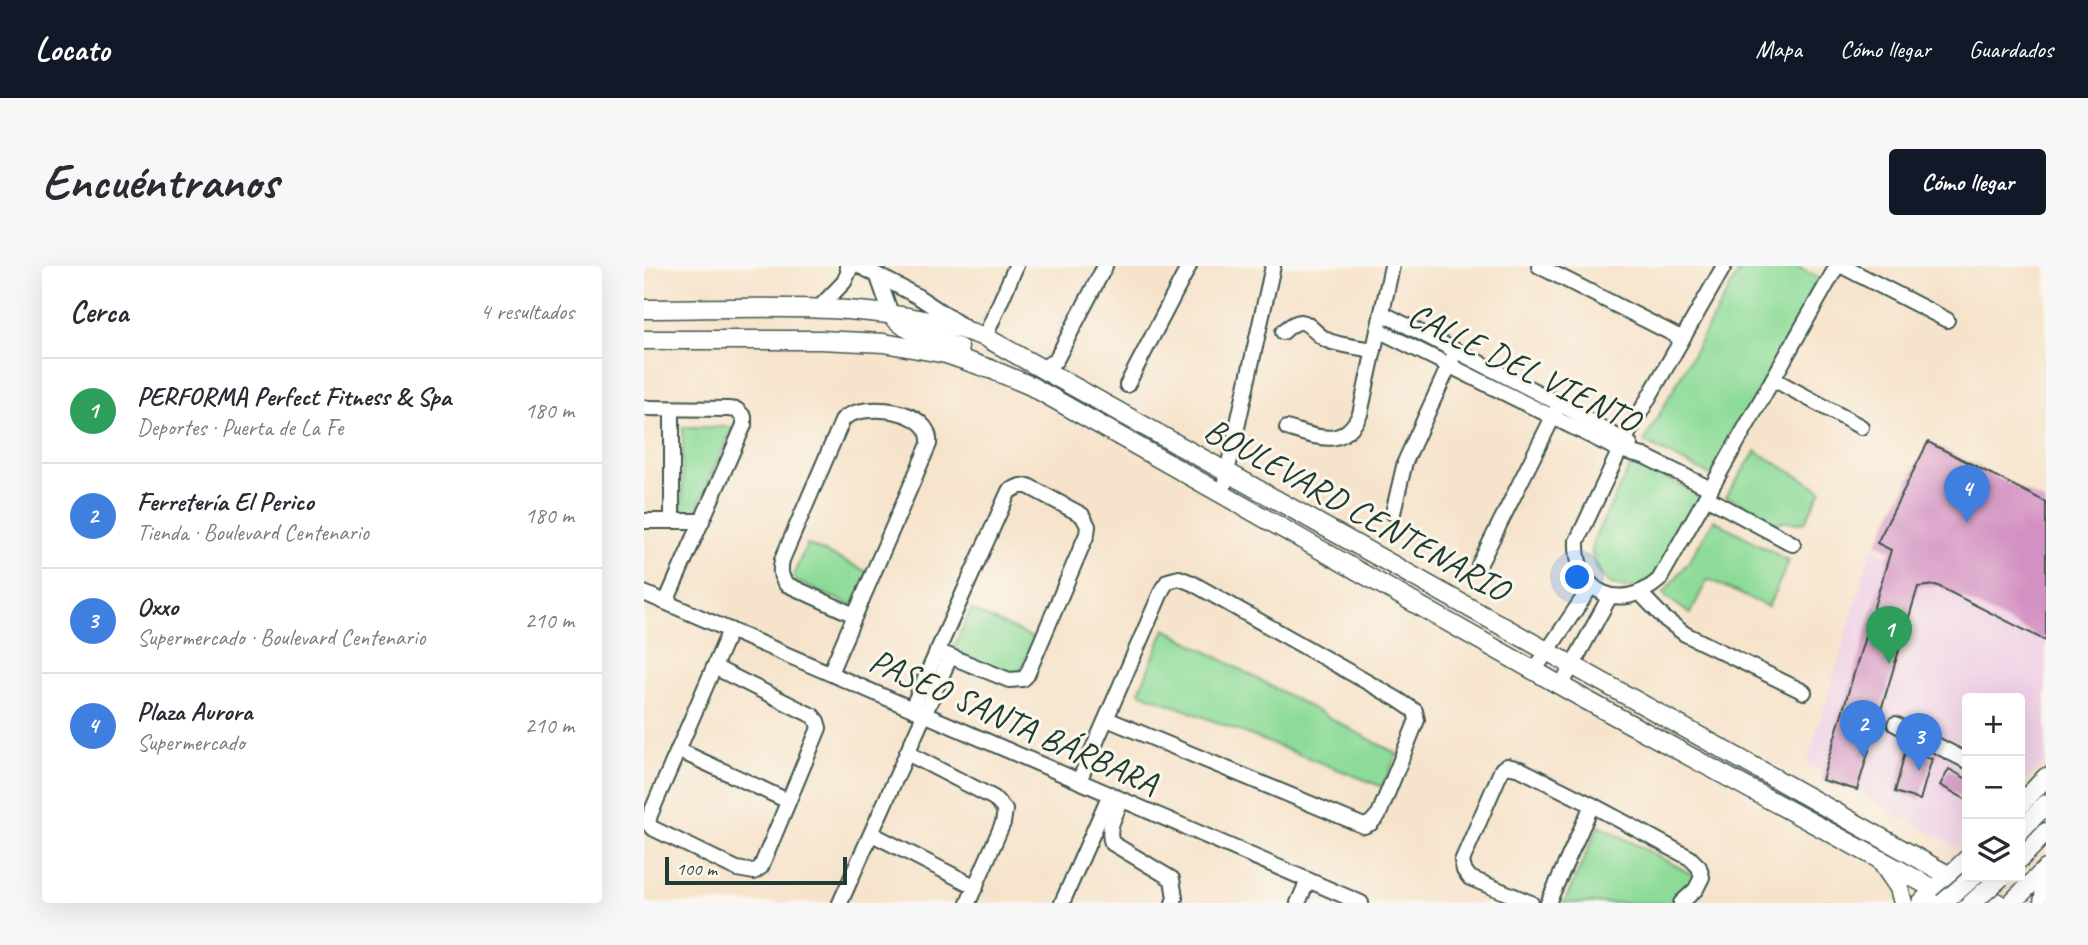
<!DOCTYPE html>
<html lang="es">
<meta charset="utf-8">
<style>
body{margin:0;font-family:Caveat,sans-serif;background:#f7f7f7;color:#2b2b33}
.controls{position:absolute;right:21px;bottom:21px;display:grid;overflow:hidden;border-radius:7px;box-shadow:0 7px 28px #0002}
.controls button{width:63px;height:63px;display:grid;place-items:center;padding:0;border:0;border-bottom:2px solid #e1e1e2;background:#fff;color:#2b2b33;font:35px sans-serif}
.scale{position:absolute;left:21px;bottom:18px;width:182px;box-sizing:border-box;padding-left:7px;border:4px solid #1f3d34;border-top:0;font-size:19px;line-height:24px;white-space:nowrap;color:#1f3d34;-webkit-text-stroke:5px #fbf7ec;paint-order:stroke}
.you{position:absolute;left:934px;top:312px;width:24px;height:24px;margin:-18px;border:5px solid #fff;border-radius:50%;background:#1a73e8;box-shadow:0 0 0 10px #1a73e833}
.badge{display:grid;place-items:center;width:46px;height:46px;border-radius:50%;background:#111827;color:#fff;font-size:23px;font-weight:700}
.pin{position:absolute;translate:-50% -58px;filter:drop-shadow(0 2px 4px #0008)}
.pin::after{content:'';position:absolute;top:37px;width:24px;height:21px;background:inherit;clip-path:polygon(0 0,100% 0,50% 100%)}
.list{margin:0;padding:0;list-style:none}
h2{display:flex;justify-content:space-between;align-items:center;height:91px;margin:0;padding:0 28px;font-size:30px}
h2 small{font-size:23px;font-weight:400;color:#7c7c81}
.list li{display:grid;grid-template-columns:46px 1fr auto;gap:21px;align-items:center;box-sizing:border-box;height:105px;padding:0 28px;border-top:2px solid #e1e1e2}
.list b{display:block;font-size:26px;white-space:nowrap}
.list p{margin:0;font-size:23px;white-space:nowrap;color:#7c7c81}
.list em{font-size:23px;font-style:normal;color:#7c7c81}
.icon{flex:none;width:38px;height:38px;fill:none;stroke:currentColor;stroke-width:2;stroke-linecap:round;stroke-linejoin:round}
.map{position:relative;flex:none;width:1402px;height:637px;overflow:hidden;border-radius:7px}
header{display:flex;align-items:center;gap:42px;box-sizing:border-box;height:98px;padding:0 35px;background:#111827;color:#fff}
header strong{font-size:33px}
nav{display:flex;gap:38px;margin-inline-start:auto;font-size:24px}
.intro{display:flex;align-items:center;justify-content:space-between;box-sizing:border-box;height:168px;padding:0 42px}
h1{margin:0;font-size:49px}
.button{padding:18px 32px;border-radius:7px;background:#111827;color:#fff;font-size:24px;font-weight:700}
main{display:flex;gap:42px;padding:0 42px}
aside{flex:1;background:#fff;border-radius:7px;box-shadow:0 7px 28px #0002}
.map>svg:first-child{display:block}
.built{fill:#efd0e6}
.green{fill:#8ddb99;stroke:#568c66;stroke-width:2}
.building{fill:#d390c2}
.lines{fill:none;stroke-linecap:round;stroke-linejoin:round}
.minor-casing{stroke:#3f564b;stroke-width:18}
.major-casing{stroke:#3f564b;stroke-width:21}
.minor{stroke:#fff;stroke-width:14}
.major{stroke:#fff;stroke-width:18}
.major-bridge-casing{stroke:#3f564b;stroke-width:21;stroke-linecap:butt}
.major-bridge{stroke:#fff;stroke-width:18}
.labels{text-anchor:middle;stroke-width:6;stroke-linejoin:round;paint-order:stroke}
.street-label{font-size:35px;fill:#1f3d34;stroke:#fbf7ec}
</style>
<header>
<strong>Locato</strong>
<nav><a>Mapa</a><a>Cómo llegar</a><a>Guardados</a></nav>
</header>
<div class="intro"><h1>Encuéntranos</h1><a class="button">Cómo llegar</a></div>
<main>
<aside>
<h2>Cerca<small>4 resultados</small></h2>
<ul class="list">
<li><span class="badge" style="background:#2e9e5b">1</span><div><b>PERFORMA Perfect Fitness &amp; Spa</b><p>Deportes · Puerta de La Fe</p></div><em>180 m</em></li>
<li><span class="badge" style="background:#3f7fe0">2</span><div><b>Ferretería El Perico</b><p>Tienda · Boulevard Centenario</p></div><em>180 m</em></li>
<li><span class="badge" style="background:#3f7fe0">3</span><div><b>Oxxo</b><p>Supermercado · Boulevard Centenario</p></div><em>210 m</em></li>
<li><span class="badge" style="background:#3f7fe0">4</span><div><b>Plaza Aurora</b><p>Supermercado</p></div><em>210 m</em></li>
</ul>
</aside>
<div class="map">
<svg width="1402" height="637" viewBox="0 0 1402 637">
<rect width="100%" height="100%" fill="#fbf7ec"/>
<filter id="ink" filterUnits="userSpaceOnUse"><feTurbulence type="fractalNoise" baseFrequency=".0143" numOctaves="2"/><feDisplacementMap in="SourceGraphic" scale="14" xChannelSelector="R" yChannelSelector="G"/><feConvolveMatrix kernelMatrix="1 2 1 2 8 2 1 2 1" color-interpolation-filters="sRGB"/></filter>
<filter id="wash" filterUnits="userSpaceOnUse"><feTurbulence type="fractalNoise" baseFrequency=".00686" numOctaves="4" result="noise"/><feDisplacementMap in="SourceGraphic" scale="28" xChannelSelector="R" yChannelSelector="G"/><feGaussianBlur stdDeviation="1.57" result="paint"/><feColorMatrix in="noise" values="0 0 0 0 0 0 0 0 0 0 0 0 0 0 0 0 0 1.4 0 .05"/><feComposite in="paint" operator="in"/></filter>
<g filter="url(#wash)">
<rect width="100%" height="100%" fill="#f6e3cb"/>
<path class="built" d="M1229,279L1402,376V495L1376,521V432H1323V572L1313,582L1163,498Z"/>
<g class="green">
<path d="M1098,0H1152L1178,14L1068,210L1000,176Z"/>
<path d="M39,161H89L51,247H38Z"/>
<path d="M1112,185L1177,224L1161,256C1150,259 1143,253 1132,257L1082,230Z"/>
<path d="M989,195L1057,230L1012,309L994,321L980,322L965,317L954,306L948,289L949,275Z"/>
<path d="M1070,254L1145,295L1124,341L1064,313L1046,348L1019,328L1045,295Z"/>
<path d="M163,278L224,306L209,340L151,315L149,310Z"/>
<path d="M327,344L391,373L375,408L371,409L307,387Z"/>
<path d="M521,363L753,488L739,521L495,426Z"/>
<path d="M955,559L1051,610L1047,621L1029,637H920Z"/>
</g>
<g id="blocks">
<g class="building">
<path d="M1284,176L1402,236V375L1292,319L1274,321L1213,524L1178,514L1247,284L1233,277Z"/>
<path d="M1263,478L1273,481L1272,484L1282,487L1281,491L1288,493L1276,534L1251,526Z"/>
<path d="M1305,503L1323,513V534L1296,519Z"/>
</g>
</g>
</g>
<g filter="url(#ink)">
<use href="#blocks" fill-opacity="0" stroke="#3f564b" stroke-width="2"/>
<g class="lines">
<g class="minor-casing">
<g id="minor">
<path d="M216,0L273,30L320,61"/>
<path d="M895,0L1037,72"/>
<path d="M1080,0L981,173L933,275C931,327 976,348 1015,314L1193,0"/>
<path d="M1198,0L1303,54"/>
<path d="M234,11L247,48"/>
<path d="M173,44L200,16L205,5L203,0"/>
<path d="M738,47L916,138L986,178"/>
<path d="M734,64L975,184L1000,190L1067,223"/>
<path d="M639,66C662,45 663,62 681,73C690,79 718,82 730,84"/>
<path d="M341,71L372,0"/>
<path d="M398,102L412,94L461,0"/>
<path d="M1129,113L1217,161"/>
<path d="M483,119L545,0"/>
<path d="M0,142L84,143L93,144L100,151V159L22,336"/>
<path d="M28,143V255"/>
<path d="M643,162C673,171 699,184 716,148L748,0"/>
<path d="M578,229L629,0"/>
<path d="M1062,231L1149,278"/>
<path d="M749,247L761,196L808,93"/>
<path d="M0,255H58"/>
<path d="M835,299L912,145"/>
<path d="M0,327L717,637"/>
<path d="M996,327L1021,353L1041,368L1160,426"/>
<path d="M70,401L169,450L173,455L175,462L117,601L110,606L93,603L8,562L4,557L6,549L86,364"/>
<path d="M890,405L948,319"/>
<path d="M186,407L285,178C289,143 220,135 199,153L138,294C136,304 136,310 142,318L210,349"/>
<path d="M917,420L966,330"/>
<path d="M268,442L365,225L376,220H384L438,249L444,260L443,268L383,409L379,413L365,414L293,385"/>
<path d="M1251,458L1323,495"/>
<path d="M34,484L144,535"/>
<path d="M263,487L350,532L361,544L359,557L324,637"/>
<path d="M435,515L519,322L524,315L535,312L548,317L753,433L771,445L773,454L735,548L727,557L720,560L463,453"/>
<path d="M478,534C472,548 462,562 468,577L528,613L531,632L529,637"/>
<path d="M228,568L332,621"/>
<path d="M196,637L306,391"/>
<path d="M418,637L466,528"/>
<path d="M654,637L664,614"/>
<path d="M887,637L826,612L820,604L818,595L858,503L863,500L876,503L948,539L1046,592L1055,601L1058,611L1052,623L1037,637"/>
<path d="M904,637L948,539"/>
</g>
</g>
<g class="major-casing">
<g id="major">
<path d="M0,43C111,43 235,32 341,71L1354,637"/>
<path d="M247,48C263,69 292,72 315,82"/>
<path d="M0,74H176L240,77L302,88L349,104L387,120L942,434L1316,637"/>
<path d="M1376,539L1402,511"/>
<path d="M1376,565L1402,538"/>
<path d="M1376,593L1402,566"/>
<path d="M1238,597L1255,622L1259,637"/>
<path d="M1277,637L1323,593"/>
<path d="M1367,637L1402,603"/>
<path d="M1399,637L1402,616"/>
</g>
</g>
<use href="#minor" class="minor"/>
<use href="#major" class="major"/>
<g class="major-bridge-casing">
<g id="major-bridge">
<path d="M1299,637L1329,611"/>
<path d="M1328,637L1357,611"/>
</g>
</g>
<use href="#major-bridge" class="major-bridge"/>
</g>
</g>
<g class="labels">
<g class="street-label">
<text transform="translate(880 101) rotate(26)" y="12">CALLE DEL VIENTO</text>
<text transform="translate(713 243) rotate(29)" y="12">BOULEVARD CENTENARIO</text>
<text transform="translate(370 455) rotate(24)" y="12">PASEO SANTA BÁRBARA</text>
</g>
</g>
</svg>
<div class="controls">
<button>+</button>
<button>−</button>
<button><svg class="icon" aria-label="layers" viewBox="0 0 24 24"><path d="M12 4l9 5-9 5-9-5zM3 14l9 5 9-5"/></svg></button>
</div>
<div class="scale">100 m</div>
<div class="you"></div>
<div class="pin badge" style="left:1245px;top:398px;background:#2e9e5b">1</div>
<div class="pin badge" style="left:1219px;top:492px;background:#3f7fe0">2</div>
<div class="pin badge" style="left:1275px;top:505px;background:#3f7fe0">3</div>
<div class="pin badge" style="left:1323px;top:257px;background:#3f7fe0">4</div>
</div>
</main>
